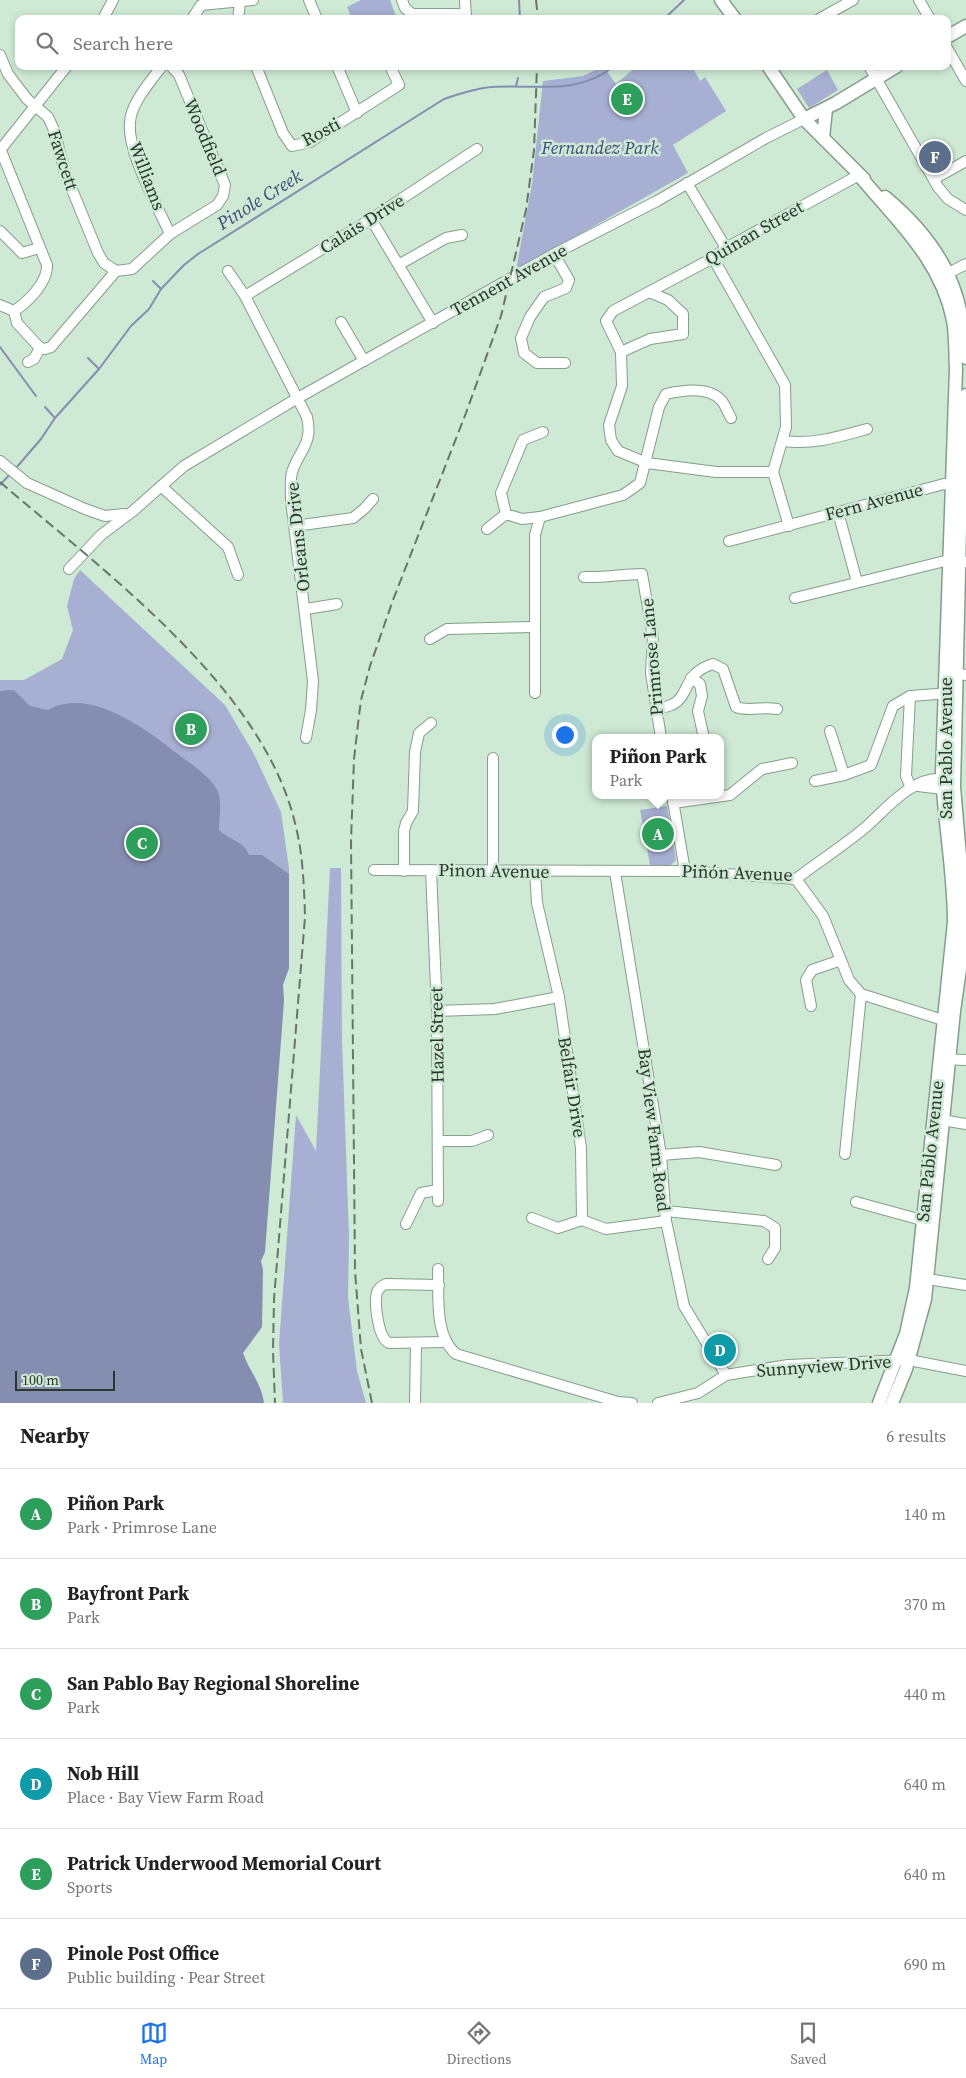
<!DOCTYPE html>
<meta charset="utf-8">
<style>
body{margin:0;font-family:"Source Serif 4",serif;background:#f2f2f2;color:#222}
.scale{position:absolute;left:15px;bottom:12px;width:100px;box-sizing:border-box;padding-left:5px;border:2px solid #2b362d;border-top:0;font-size:14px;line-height:18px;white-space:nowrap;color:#2b362d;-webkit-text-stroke:4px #ceead4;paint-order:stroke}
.you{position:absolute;left:564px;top:734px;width:18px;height:18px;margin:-12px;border:4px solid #fff;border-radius:50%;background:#1a73e8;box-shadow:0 0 0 8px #1a73e833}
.badge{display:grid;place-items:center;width:32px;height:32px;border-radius:50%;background:#1a73e8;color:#fff;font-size:16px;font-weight:700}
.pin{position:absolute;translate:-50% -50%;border:2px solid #fff;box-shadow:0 1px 5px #0006}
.popup{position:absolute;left:592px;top:734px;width:132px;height:65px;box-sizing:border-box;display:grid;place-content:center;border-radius:10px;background:#fff;filter:drop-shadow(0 1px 4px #0005);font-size:16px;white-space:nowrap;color:#767676}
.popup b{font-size:19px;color:#222}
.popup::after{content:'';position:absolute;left:50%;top:100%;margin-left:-10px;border:10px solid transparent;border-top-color:#fff}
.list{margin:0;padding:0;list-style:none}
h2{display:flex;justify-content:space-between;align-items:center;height:65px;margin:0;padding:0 20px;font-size:21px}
h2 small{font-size:16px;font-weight:400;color:#767676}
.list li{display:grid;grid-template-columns:32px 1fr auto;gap:15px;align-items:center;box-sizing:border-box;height:90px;padding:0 20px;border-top:1px solid #e0e0e0}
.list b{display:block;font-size:19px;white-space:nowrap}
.list p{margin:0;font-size:16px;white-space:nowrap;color:#767676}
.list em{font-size:16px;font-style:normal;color:#767676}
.icon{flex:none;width:28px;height:28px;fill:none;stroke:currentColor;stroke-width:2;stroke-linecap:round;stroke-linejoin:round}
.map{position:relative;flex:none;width:966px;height:1403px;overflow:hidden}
.search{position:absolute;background:#fff;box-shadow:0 2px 8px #0003;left:15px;right:15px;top:15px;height:55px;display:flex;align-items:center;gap:12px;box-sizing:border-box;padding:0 18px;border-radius:10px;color:#767676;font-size:19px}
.sheet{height:605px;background:#fff}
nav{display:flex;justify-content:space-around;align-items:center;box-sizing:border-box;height:70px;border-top:1px solid #e0e0e0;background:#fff;font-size:14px;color:#767676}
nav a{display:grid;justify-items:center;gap:2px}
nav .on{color:#1a73e8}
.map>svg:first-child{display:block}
.green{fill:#a7b0d2}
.water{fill:#858eb1}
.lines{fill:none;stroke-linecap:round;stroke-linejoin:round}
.stream{stroke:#858eb1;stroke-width:2}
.minor-casing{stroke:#849e8a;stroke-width:12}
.major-casing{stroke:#849e8a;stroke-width:15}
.minor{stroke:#fff;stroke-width:10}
.major{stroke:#fff;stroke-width:12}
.rail{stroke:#66776a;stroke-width:2;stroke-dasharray:10 5;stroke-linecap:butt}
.labels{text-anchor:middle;stroke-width:5;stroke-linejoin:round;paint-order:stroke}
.street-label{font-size:18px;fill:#2b362d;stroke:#ceead4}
.park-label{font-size:18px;font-style:italic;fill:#404a7b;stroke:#ceead4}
.water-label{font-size:19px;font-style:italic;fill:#404a7b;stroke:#ceead4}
</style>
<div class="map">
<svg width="966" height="1403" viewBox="0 0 966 1403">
<rect width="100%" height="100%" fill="#ceead4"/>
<g class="green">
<path d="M361,0H390L396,16L395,19H352L347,7Z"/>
<path d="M603,66L616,84L637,66H692L700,81L705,77L726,111L673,145L688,173L516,270L532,184L543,81L583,76Z"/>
<path d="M827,70L838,90L809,108L797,89Z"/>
<path d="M80,570L225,705L254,754L281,812L289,868V968L282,985L284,1001L0,1000V680H24L62,659L73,630L67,606L74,579Z"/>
<path d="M667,806L676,860L671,865H650L640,810Z"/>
<path d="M330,868H341L342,1040L349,1236L348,1298L357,1371L366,1403H283L279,1344L296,1115L316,1151Z"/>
</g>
<path class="water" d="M14,690L30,706L48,710C90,686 147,730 179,755C192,765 207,774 216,788C223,798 219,818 219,830C229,840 244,841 249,855H262L289,874V968L283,985L284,1001L265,1252L261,1261L263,1270L262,1327L243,1353C249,1370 262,1385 264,1403H0V691Z"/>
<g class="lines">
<g class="stream">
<path d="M519,0L520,19"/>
<path d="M664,19L684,0"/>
<path d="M516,86L518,78"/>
<path d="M153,281L161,289"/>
<path d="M0,347L36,396"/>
<path d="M88,358L99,369"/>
<path d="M45,407L55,418"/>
<path d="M16,468L41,439L55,418L99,369L131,326L149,309L161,289L184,265L198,254L444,99C459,94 476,88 492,87C535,84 578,96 614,66"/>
<path d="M0,485L11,473"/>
</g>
<g class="minor-casing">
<g id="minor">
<path d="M309,0L317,19"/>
<path d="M402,0L405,8L412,14H466"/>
<path d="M465,0L466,19"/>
<path d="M919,0L930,19"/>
<path d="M103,19L113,0"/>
<path d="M192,19L201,5L253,0"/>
<path d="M238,19L240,2"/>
<path d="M819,19L853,0"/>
<path d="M947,48L966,81"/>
<path d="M0,55L8,74L27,99L48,117L55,132L64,170L98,253L104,263L116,271L132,269L170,234L217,205L223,196L225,185L179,75L171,66"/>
<path d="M162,66C151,81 131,103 130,122C127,152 157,205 170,234"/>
<path d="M256,66L283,133L292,146L310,142L399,85L390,66"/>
<path d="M337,66L357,113"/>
<path d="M869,66L938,187L948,199L966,210"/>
<path d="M0,148L47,265C48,282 28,302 14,311L0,305"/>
<path d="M1,149L67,66"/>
<path d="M934,179L966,161"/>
<path d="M687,183L726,248"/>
<path d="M371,219L433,323"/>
<path d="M0,231L22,253L39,248"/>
<path d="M554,254L569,280L566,288L544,297L530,317L521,338L524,353L537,363H565"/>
<path d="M713,258L785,385L786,427L773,472"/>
<path d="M400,264L446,238L462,235"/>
<path d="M228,271L245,296L307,417C313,444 300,449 292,472C290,480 291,491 291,500L313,681L311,710L306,738"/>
<path d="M941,277L966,264"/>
<path d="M649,292L668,300L683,314V334L650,339L621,352L622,386L609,425L611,440L618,451L647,463L716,472H773"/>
<path d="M245,296L371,219L477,149"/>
<path d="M14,311L17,323L40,348"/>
<path d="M341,322L364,361"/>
<path d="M40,348L45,349L51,347L116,271"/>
<path d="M621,352L606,321L613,311L713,258L726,248L859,175"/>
<path d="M28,362L34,359L40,348"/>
<path d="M543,432L523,440L501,493L506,514L522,519L540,517L623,495L640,483L659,407L666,394C683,390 708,386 721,400C725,404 728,413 731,418"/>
<path d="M783,441C813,445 838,437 867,429"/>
<path d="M0,461L27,483L85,509L105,516L124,514"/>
<path d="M773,472L789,526"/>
<path d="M161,486L228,547L238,575"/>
<path d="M838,512L857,582"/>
<path d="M295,526L353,518L364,509L373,499"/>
<path d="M487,529L506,514"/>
<path d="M729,541L944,484L957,485"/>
<path d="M69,569L101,535L133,511L184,466L296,399L554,254L657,201L766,138L804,119"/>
<path d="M584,577C603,578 622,574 642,574L653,636L651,673L661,738"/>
<path d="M795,598L949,560L966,562"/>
<path d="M306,609L337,604"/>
<path d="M430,639L447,629L534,627"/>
<path d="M949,672L966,675"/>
<path d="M691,678L700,684L702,696L698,711L704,738"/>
<path d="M535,693V535L540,517"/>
<path d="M910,696L906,776L911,788"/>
<path d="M655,709C660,708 667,707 671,705C690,698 682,673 713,664L723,669L736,707C750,712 762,706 777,709"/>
<path d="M830,731L844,775"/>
<path d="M493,758V871"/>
<path d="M815,781L844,775L871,765L893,706L910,696L951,693"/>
<path d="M918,786L943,789"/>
<path d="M672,795L685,871"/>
<path d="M673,803L730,795L762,769L792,763"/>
<path d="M374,870L685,871L796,879C819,861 845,845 867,826C887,808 913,776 943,779"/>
<path d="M431,870L437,1011L438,1201"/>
<path d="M404,871V831L406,823L413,811L415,752L419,733L431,723"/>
<path d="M535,871L537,903L559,997L581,1148L582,1220"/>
<path d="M615,872L661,1155L666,1221L684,1306L726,1375"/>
<path d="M796,879L823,916L849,980L861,994L949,1022"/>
<path d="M811,1006L806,980L812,970L841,960"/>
<path d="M437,1011L495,1009L559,997"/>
<path d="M942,1059L966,1060"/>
<path d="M936,1119L966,1124"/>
<path d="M439,1141H472L488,1135"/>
<path d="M845,1154L861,994"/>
<path d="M661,1155L699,1152L776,1165"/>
<path d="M856,1202L929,1222"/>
<path d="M666,1211L764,1221L775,1228V1248L768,1259"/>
<path d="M532,1218L558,1228L582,1220"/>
<path d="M582,1220L606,1229L666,1221"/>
<path d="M406,1224L421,1193L438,1190"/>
<path d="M438,1269C439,1296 434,1335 456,1354L618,1402L632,1403"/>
<path d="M921,1278L966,1285"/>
<path d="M439,1285L386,1284C382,1286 379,1287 377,1292C374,1303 378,1338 389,1343L445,1342"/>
<path d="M415,1403L416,1343"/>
<path d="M658,1403L698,1393L726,1375L788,1365L909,1360L966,1371"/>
</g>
</g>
<g class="major-casing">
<g id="major">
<path d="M721,0L735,19"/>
<path d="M947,37L966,26"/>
<path d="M768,66L804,119L864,179"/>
<path d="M804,119L836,103L897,66"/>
<path d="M823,138L826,109"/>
<path d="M859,175C896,220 941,259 953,320C956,336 955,353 956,369L942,772C944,822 954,872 954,922L916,1288L906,1334L879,1403"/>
<path d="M885,197C938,241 964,288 966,358"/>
<path d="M892,1403L906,1369L925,1299L954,1011L962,955L963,891L954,787L961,485L966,395"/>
</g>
</g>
<use href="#minor" class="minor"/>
<use href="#major" class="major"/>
<g class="rail">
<path d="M536,0L538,19"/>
<path d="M0,482C103,571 262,686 295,823C303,854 304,885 305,917L274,1299L273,1351L275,1403"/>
<path d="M372,1403L361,1349L355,1271L351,841L354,759L358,724L361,700L370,666L393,600L466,413L501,316L526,210L534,150L537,66"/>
</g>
</g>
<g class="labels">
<g class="street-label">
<text transform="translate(321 132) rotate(-28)" y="6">Rosti</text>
<text transform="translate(205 137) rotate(67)" y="6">Woodfield</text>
<text transform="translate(63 160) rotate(72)" y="6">Fawcett</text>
<text transform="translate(147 176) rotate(69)" y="6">Williams</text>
<text transform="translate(362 224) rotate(-32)" y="6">Calais Drive</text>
<text transform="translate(754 233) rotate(-30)" y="6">Quinan Street</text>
<text transform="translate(509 280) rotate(-29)" y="6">Tennent Avenue</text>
<text transform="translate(874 502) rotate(-15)" y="6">Fern Avenue</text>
<text transform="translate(298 537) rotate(-96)" y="6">Orleans Drive</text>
<text transform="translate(652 657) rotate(-95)" y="6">Primrose Lane</text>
<text transform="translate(946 748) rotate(-90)" y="6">San Pablo Avenue</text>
<text transform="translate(494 871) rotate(1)" y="6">Pinon Avenue</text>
<text transform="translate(737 873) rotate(2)" y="6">Piñón Avenue</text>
<text transform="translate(437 1035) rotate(-91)" y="6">Hazel Street</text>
<text transform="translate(572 1087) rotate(81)" y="6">Belfair Drive</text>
<text transform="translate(654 1130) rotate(83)" y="6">Bay View Farm Road</text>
<text transform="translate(930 1151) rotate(-84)" y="6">San Pablo Avenue</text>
<text transform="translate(824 1366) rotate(-4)" y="6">Sunnyview Drive</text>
</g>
<g class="park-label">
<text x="600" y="154">Fernandez Park</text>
</g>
<g class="water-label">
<text transform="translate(259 199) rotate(-32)" y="7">Pinole Creek</text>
</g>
</g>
</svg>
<div class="scale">100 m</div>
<div class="you"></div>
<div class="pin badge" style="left:658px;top:834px;background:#2e9e5b">A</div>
<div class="popup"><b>Piñon Park</b>Park</div>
<div class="pin badge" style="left:191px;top:729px;background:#2e9e5b">B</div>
<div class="pin badge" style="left:142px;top:843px;background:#2e9e5b">C</div>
<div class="pin badge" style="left:720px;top:1350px;background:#0f9aa8">D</div>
<div class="pin badge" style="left:627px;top:99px;background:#2e9e5b">E</div>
<div class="pin badge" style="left:935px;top:157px;background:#5c6f8a">F</div>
<div class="search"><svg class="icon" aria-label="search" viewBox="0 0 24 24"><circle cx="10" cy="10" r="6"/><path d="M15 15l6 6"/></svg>Search here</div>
</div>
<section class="sheet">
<h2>Nearby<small>6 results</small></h2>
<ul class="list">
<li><span class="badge" style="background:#2e9e5b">A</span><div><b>Piñon Park</b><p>Park · Primrose Lane</p></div><em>140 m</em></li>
<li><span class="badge" style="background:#2e9e5b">B</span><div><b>Bayfront Park</b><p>Park</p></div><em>370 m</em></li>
<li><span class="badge" style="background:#2e9e5b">C</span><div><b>San Pablo Bay Regional Shoreline</b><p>Park</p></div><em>440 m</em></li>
<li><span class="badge" style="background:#0f9aa8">D</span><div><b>Nob Hill</b><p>Place · Bay View Farm Road</p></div><em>640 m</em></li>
<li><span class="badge" style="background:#2e9e5b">E</span><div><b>Patrick Underwood Memorial Court</b><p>Sports</p></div><em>640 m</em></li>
<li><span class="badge" style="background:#5c6f8a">F</span><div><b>Pinole Post Office</b><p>Public building · Pear Street</p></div><em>690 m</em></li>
</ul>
</section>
<nav>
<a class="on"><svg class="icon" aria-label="map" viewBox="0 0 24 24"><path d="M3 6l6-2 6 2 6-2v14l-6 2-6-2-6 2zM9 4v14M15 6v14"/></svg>Map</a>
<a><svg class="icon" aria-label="directions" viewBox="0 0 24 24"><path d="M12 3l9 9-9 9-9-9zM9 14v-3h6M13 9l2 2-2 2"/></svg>Directions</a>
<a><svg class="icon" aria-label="saved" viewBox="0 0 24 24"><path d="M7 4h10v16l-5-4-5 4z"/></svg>Saved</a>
</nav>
